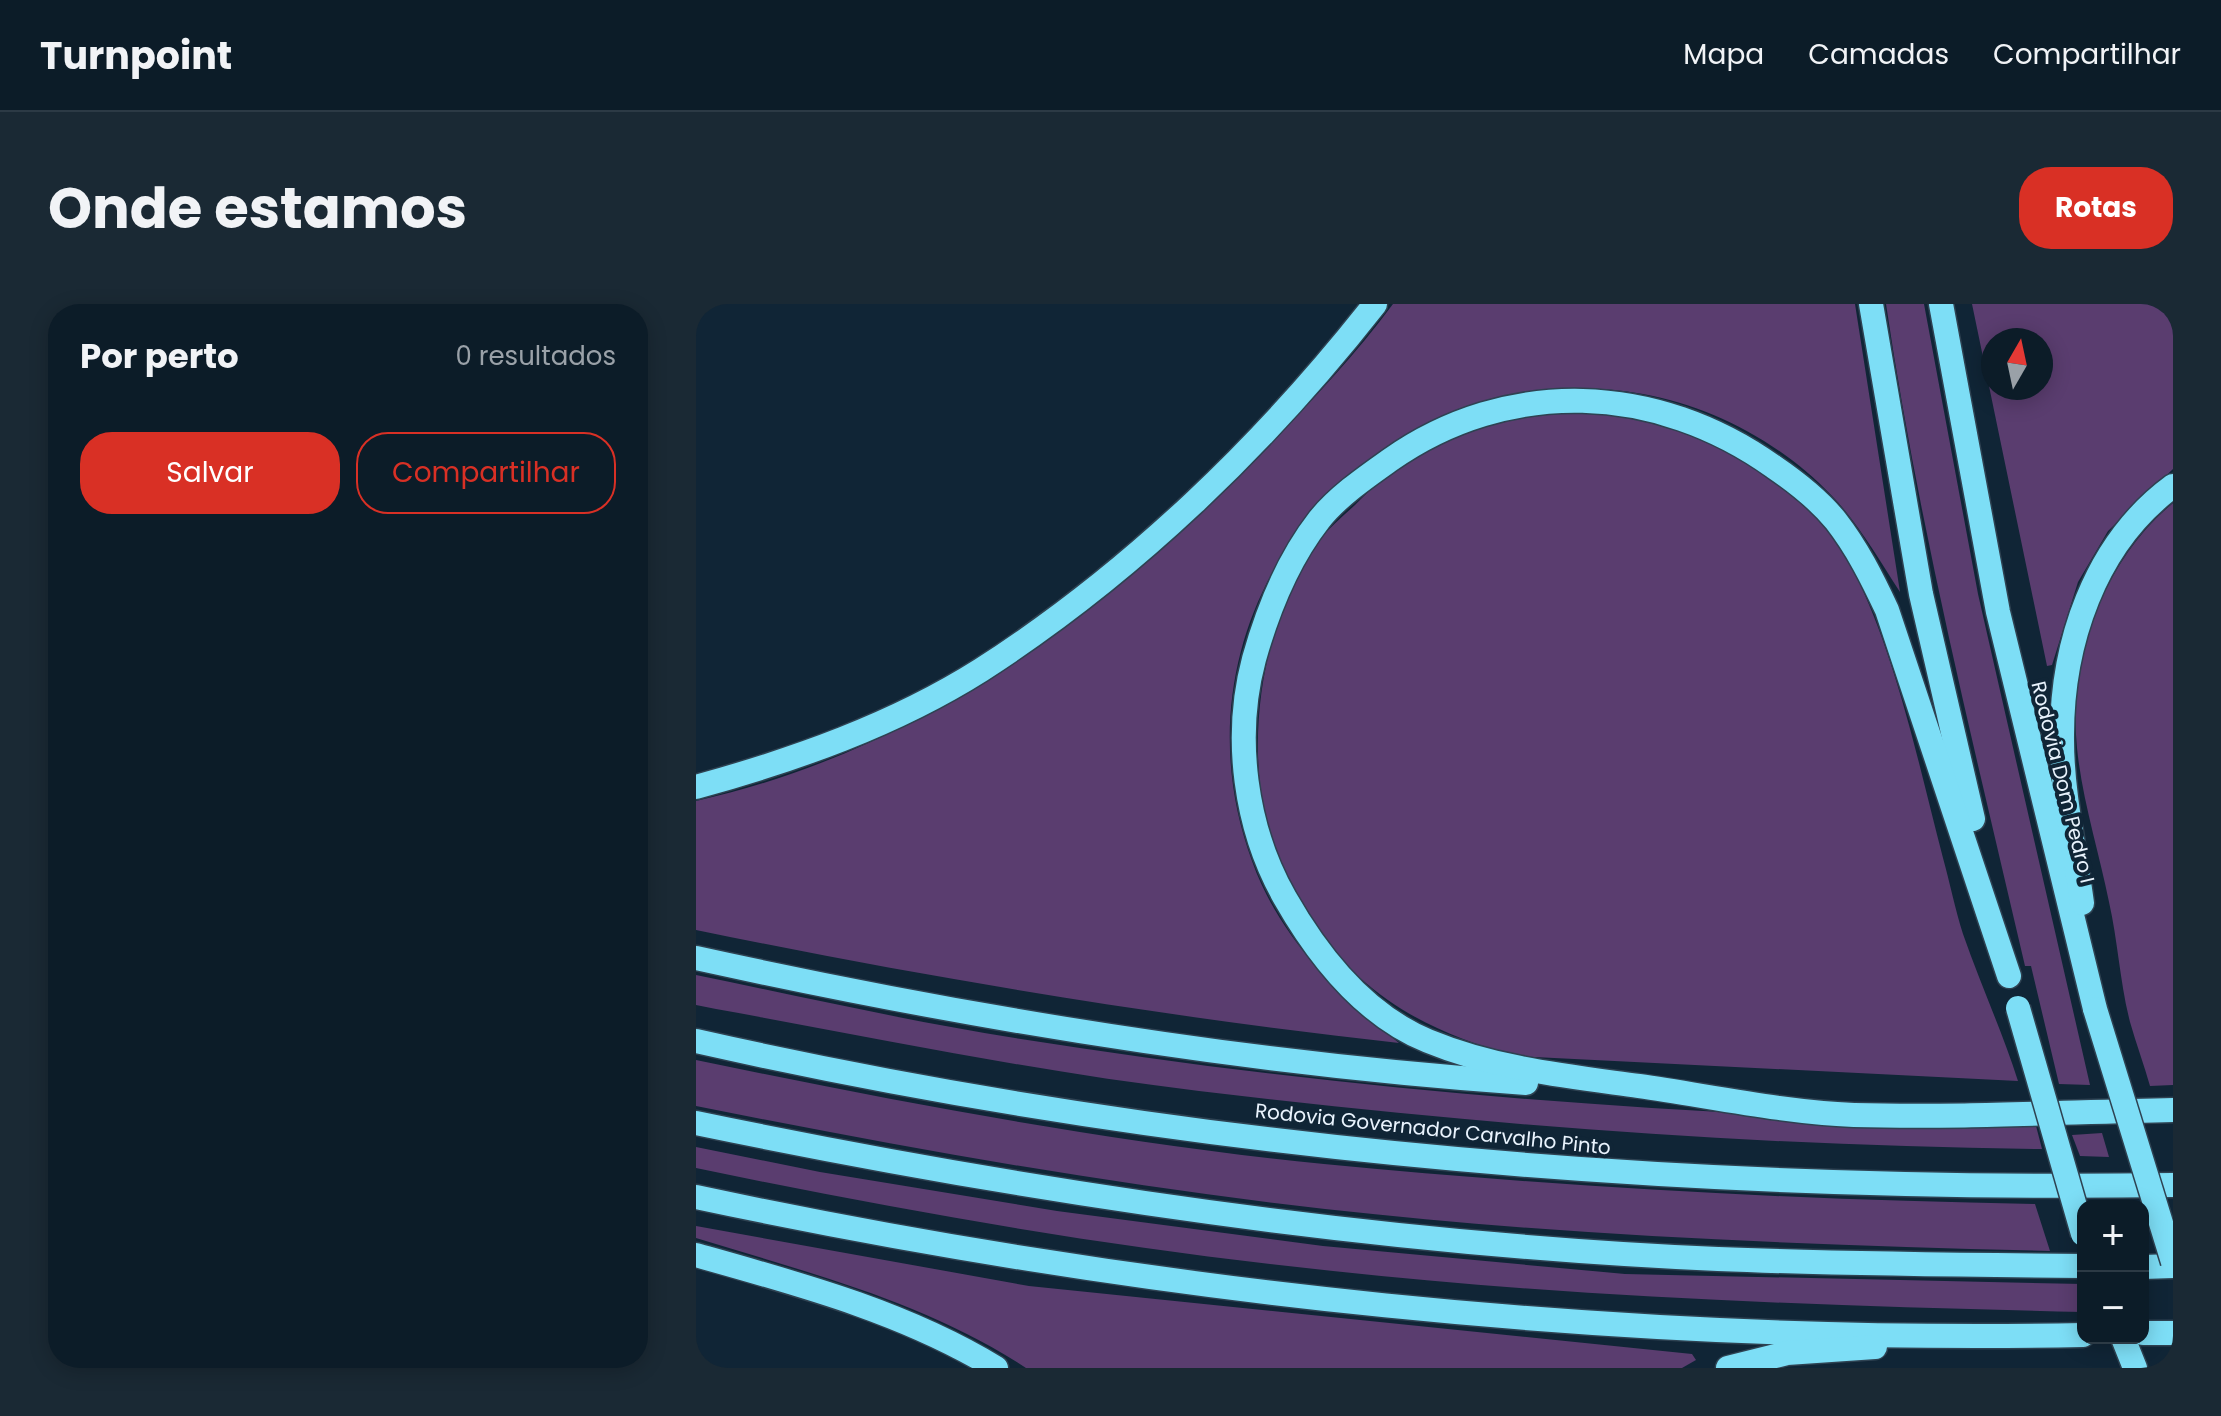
<!DOCTYPE html>
<html lang="pt">
<meta charset="utf-8">
<style>
body{margin:0;font-family:Poppins,sans-serif;background:#1a2934;color:#f1f3f6}
.controls{position:absolute;right:24px;bottom:24px;display:grid;overflow:hidden;border-radius:16px;box-shadow:0 4px 20px #0003}
.controls button{width:72px;height:72px;display:grid;place-items:center;padding:0;border:0;border-bottom:2px solid #2c3a45;background:#0c1c28;color:#f1f3f6;font:40px sans-serif}
.compass{position:absolute;left:1285px;top:24px;width:72px;height:72px;border-radius:50%;background:#0c1c28;box-shadow:0 4px 20px #0003;rotate:9deg}
.list{margin:0;padding:0;list-style:none}
h2{display:flex;justify-content:space-between;align-items:center;height:104px;margin:0;padding:0 32px;font-size:34px}
h2 small{font-size:26px;font-weight:400;color:#9aa1a8}
.actions{display:flex;gap:16px;padding:24px 32px}
.actions a{flex:1;padding:18px 0;border:2px solid #d93025;border-radius:32px;text-align:center;font-size:28px;color:#d93025}
.actions .main{background:#d93025;color:#fff}
.map{position:relative;flex:none;width:1477px;height:1064px;overflow:hidden;border-radius:32px}
header{display:flex;align-items:center;gap:48px;box-sizing:border-box;height:112px;padding:0 40px;background:#0c1c28;border-bottom:2px solid #2c3a45}
header strong{font-size:38px}
nav{display:flex;gap:44px;margin-inline-start:auto;font-size:28px}
.intro{display:flex;align-items:center;justify-content:space-between;box-sizing:border-box;height:192px;padding:0 48px}
h1{margin:0;font-size:56px}
.button{padding:20px 36px;border-radius:32px;background:#d93025;color:#fff;font-size:28px;font-weight:700}
main{display:flex;gap:48px;padding:0 48px}
aside{flex:1;background:#0c1c28;border-radius:32px;box-shadow:0 4px 20px #0003}
.map>svg:first-child{display:block}
.green{fill:#5a3d6f;fill-rule:evenodd}
.lines{fill:none;stroke-linecap:round;stroke-linejoin:round}
.highway-casing{stroke:#2e4252;stroke-width:27}
.highway{stroke:#7ddef6;stroke-width:24}
.highway-bridge-casing{stroke:#2e4252;stroke-width:27;stroke-linecap:butt}
.highway-bridge{stroke:#7ddef6;stroke-width:24}
.labels{text-anchor:middle;stroke-width:8;stroke-linejoin:round;paint-order:stroke}
.street-label{font-size:20px;fill:#e9f3fd;stroke:#102536}
</style>
<header>
<strong>Turnpoint</strong>
<nav><a>Mapa</a><a>Camadas</a><a>Compartilhar</a></nav>
</header>
<div class="intro"><h1>Onde estamos</h1><a class="button">Rotas</a></div>
<main>
<aside>
<h2>Por perto<small>0 resultados</small></h2>
<ul class="list">
</ul>
<div class="actions"><a class="main">Salvar</a><a>Compartilhar</a></div>
</aside>
<div class="map">
<svg width="1477" height="1064" viewBox="0 0 1477 1064">
<rect width="100%" height="100%" fill="#102536"/>
<g class="green">
<path d="M697,0H1159L1204,288C1183,256 1163,220 1136,192C1087,140 1016,102 947,90C680,44 462,301 556,557C583,633 641,690 703,739C467,713 233,674 0,626V497C220,448 400,315 556,158C605,108 655,57 697,0Z"/>
<path d="M1190,0H1228L1282,290L1394,781L1363,780L1335,662H1329C1278,442 1223,224 1190,0Z"/>
<path d="M1276,0H1477V165L1412,227L1382,278L1356,361L1351,362ZM1297,36H1345V84H1297Z"/>
<path d="M869,105C890,108 913,108 935,113C1021,131 1116,185 1157,266C1200,350 1223,462 1247,554C1254,579 1259,605 1267,630C1284,679 1306,727 1322,777L818,752C760,735 708,714 663,673C630,642 597,596 581,554C544,457 562,318 624,235C634,223 647,212 659,201C679,181 704,157 729,144C772,121 821,114 869,105Z"/>
<path d="M1477,199V781L1454,782C1448,761 1440,739 1434,718C1424,679 1422,638 1413,598C1403,548 1386,495 1381,444C1372,354 1407,257 1477,199Z"/>
<path d="M0,671C106,693 212,717 319,734C657,788 997,814 1339,818L1346,845C1064,842 783,821 503,787C341,768 181,734 20,705L0,701Z"/>
<path d="M0,756C208,799 417,839 628,860C865,883 1101,896 1339,900L1354,947C1112,941 870,932 629,905C417,881 209,844 0,802Z"/>
<path d="M1406,829L1413,853L1384,852L1376,831Z"/>
<path d="M0,843L124,868L361,907L627,942L929,970L1387,980V1008C1137,1002 886,994 637,967C424,945 210,908 0,864Z"/>
<path d="M0,922L333,982L996,1050L1000,1056L986,1064H330C230,998 113,969 0,934Z"/>
</g>
<g class="lines">
<g class="highway-casing">
<g id="highway">
<path d="M1175,0L1225,290L1277,515"/>
<path d="M1245,0L1302,308L1399,705"/>
<path d="M0,483C98,456 198,421 285,366C436,269 569,140 679,0"/>
<path d="M1386,599C1379,546 1366,489 1366,436C1365,341 1398,240 1477,182"/>
<path d="M0,654C273,714 551,760 830,779"/>
<path d="M1313,672L1191,306C1176,274 1161,244 1140,217C1123,196 1100,178 1078,163C961,79 812,73 694,156C670,173 641,193 623,216C591,257 572,305 558,355C537,433 549,524 589,594C622,652 668,711 732,737C800,765 871,772 943,782C1013,792 1087,808 1158,811C1264,814 1371,808 1477,806"/>
<path d="M0,737C483,846 982,888 1477,881"/>
<path d="M0,819C337,889 678,940 1022,955C1144,960 1265,961 1387,962"/>
<path d="M0,893C450,989 926,1040 1387,1031"/>
<path d="M0,951C103,980 208,1008 300,1064"/>
<path d="M1447,963L1477,962"/>
<path d="M1447,1029H1477"/>
<path d="M1427,1034L1439,1064"/>
<path d="M1032,1064L1091,1049L1179,1043"/>
</g>
</g>
<use href="#highway" class="highway"/>
<g class="highway-bridge-casing">
<g id="highway-bridge">
<path d="M1322,704L1387,930"/>
<path d="M1399,705L1477,958"/>
</g>
</g>
<use href="#highway-bridge" class="highway-bridge"/>
</g>
<g class="labels">
<g class="street-label">
<text transform="translate(1367 478) rotate(76)" y="7">Rodovia Dom Pedro I</text>
<text transform="translate(737 825) rotate(6)" y="7">Rodovia Governador Carvalho Pinto</text>
</g>
</g>
</svg>
<div class="controls">
<button>+</button>
<button>−</button>
</div>
<svg class="compass" viewBox="-18 -18 36 36"><path d="M0-13l5 13h-10z" fill="#e53935"/><path d="M0 13l5-13h-10z" fill="#9aa1a8"/></svg>
</div>
</main>
